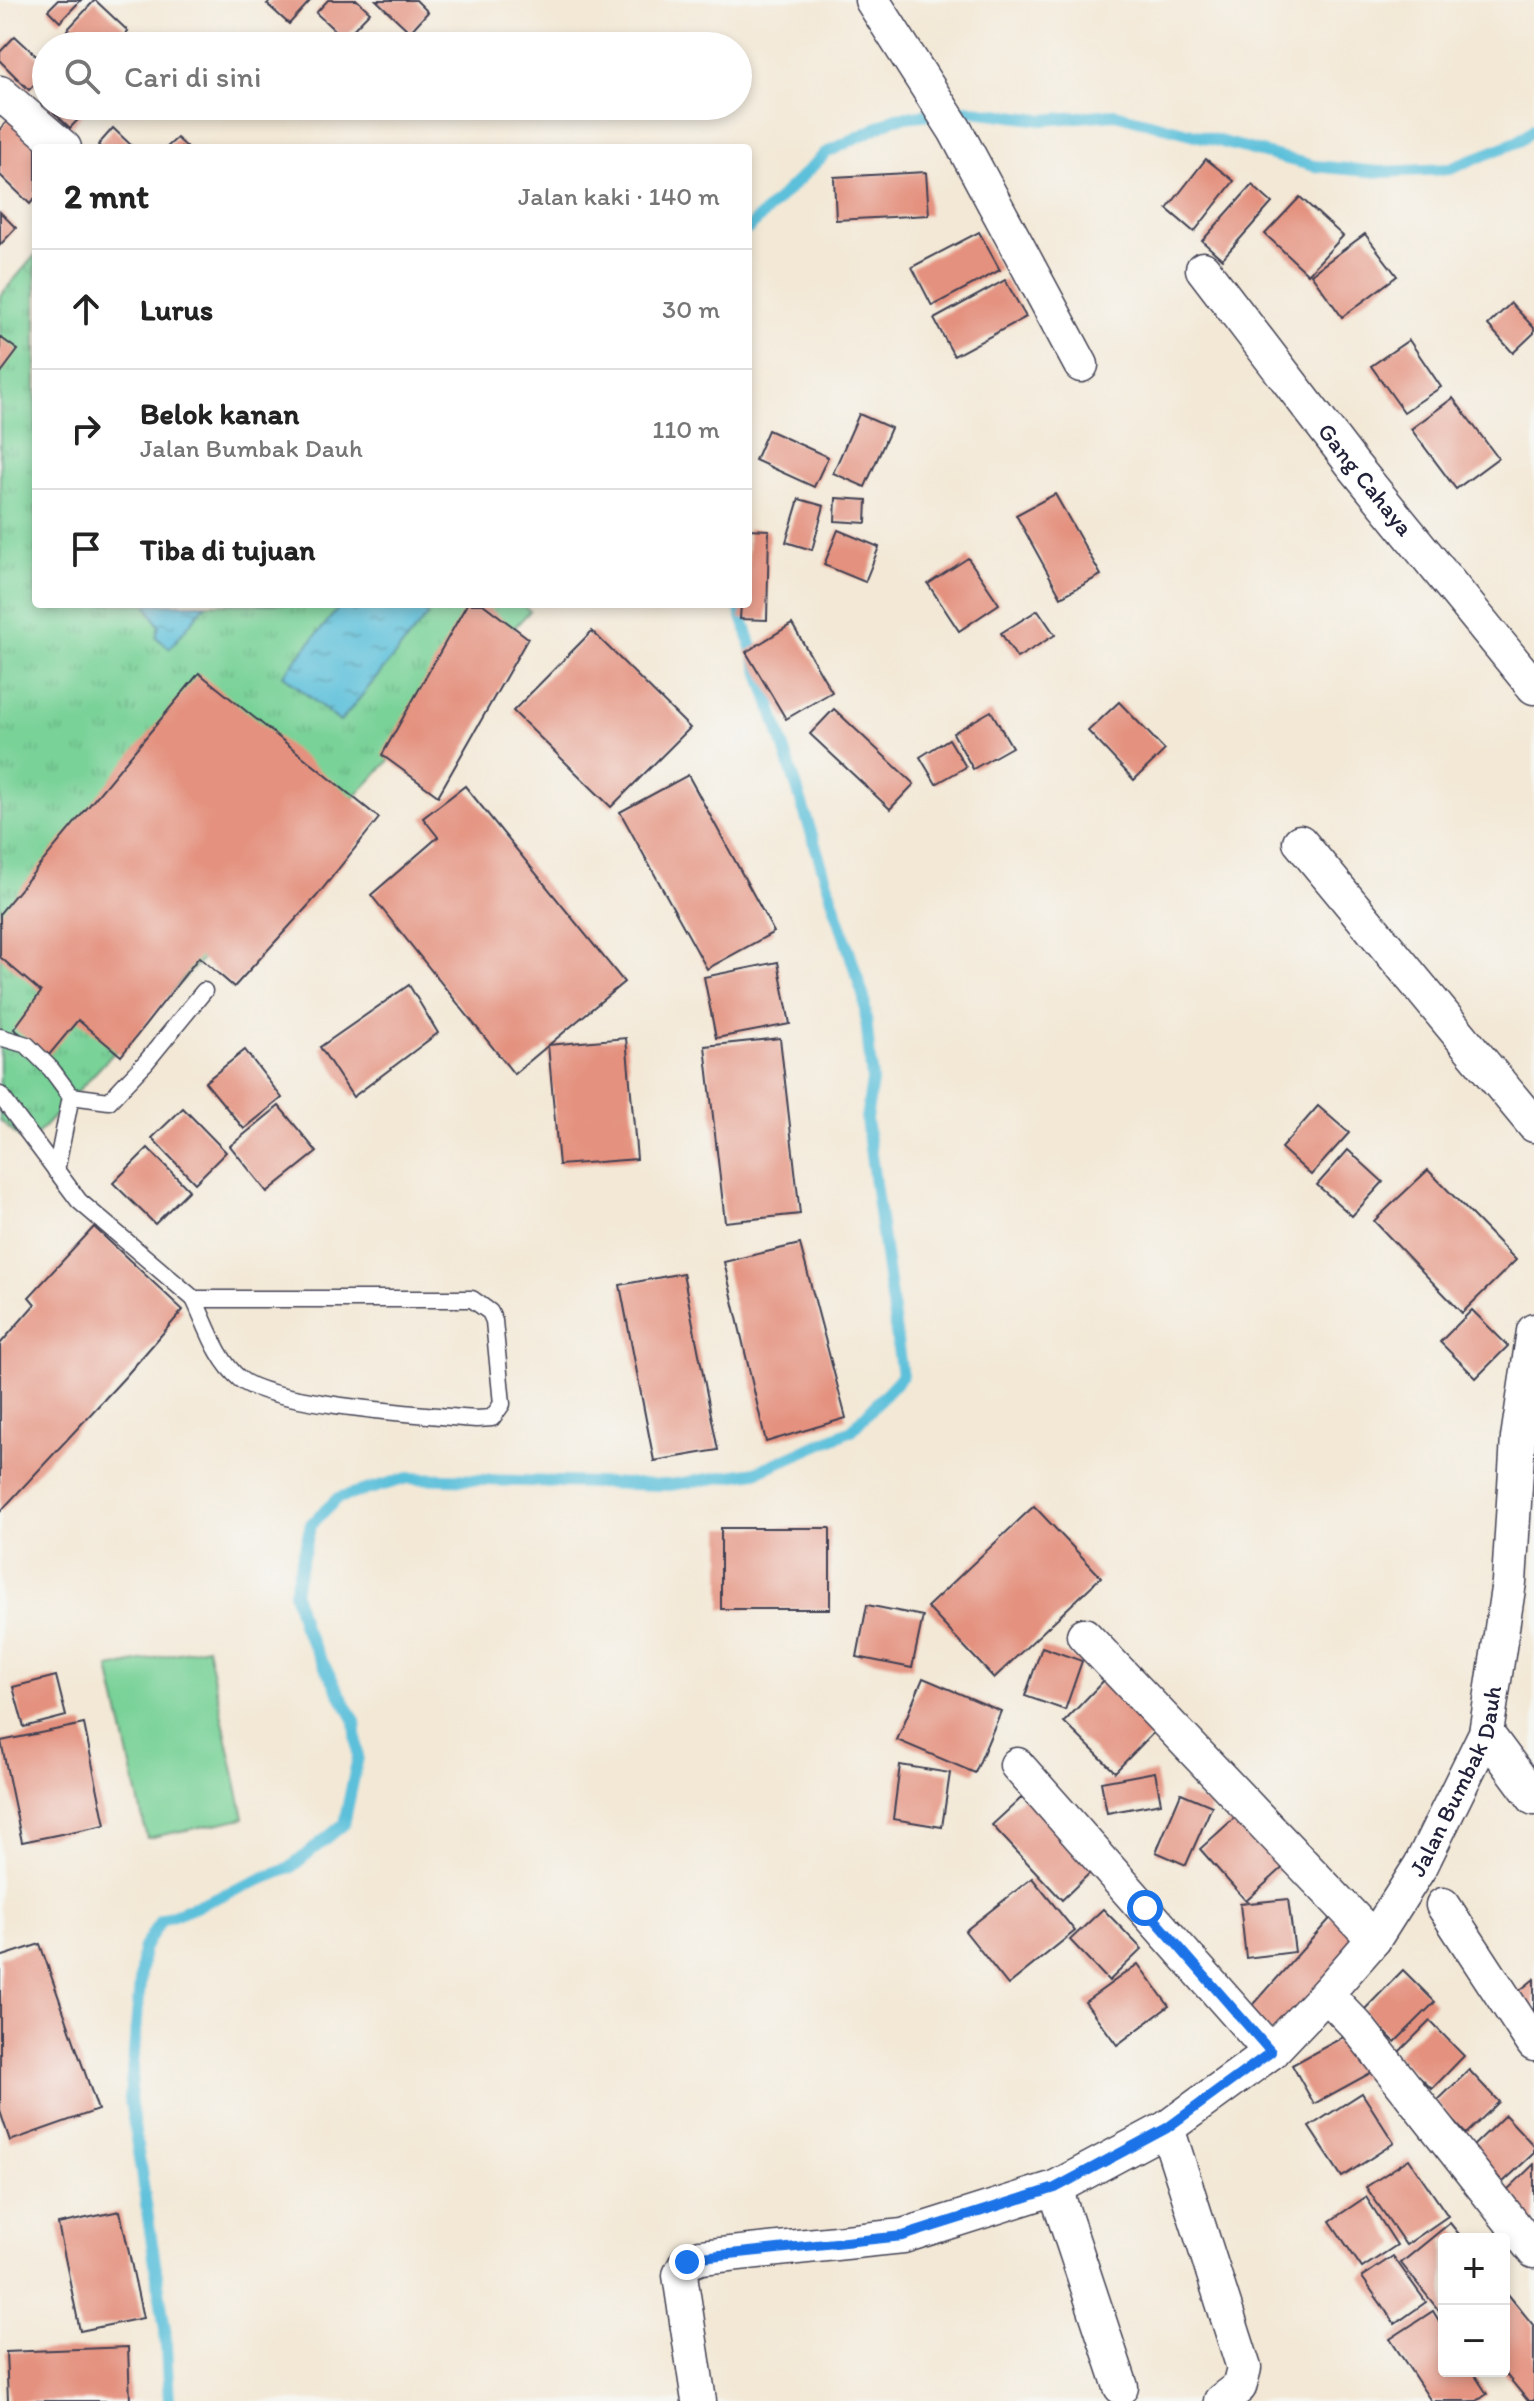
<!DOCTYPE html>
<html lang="id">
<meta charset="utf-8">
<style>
body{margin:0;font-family:Itim,sans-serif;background:#f6f6f6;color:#222}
.controls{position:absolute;right:24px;bottom:24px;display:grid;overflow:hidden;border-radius:8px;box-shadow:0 4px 12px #0003}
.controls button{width:72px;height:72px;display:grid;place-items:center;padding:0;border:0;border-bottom:2px solid #e0e0e0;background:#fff;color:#222;font:40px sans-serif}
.stop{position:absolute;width:24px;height:24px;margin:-18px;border:6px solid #1a73e8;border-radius:50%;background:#fff}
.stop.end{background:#1a73e8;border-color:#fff;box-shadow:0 2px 8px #0008}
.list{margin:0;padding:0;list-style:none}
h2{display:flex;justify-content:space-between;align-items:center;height:104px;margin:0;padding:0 32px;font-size:34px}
h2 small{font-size:26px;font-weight:400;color:#767676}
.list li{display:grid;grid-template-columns:52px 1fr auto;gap:24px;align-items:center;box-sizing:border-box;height:120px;padding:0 32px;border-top:2px solid #e0e0e0}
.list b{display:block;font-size:30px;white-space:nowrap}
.list p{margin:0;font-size:26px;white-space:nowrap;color:#767676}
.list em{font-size:26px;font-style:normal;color:#767676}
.icon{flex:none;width:44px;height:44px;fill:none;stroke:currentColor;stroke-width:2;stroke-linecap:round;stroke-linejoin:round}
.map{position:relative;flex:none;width:1534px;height:2401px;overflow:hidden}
.search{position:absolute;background:#fff;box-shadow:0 4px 12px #0003;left:32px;top:32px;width:720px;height:88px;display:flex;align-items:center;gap:20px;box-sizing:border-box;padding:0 28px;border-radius:44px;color:#767676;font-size:30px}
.panel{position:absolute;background:#fff;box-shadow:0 4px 12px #0003;left:32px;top:144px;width:720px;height:464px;border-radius:8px}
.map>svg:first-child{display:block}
.green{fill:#79d298;stroke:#4e7a6a;stroke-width:2}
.park{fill:url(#park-tufts);stroke:#4e7a6a;stroke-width:2}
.water{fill:url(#water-ripples);stroke:#3f718a;stroke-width:2}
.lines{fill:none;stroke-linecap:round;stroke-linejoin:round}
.stream{stroke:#5cc0da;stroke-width:12}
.building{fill:#e4927f}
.service-casing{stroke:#414052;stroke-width:19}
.minor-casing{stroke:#414052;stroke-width:37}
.service{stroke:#fff;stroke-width:16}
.minor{stroke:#fff;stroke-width:34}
.route{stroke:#1a73e8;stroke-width:10}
.labels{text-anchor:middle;stroke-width:6;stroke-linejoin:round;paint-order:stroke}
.street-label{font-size:24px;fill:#22223b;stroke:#f6f6f2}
</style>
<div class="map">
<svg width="1534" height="2401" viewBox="0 0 1534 2401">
<defs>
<pattern id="park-tufts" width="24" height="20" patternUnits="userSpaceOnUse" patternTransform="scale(2)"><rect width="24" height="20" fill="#79d298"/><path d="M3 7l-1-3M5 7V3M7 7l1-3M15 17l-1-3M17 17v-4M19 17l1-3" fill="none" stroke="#68b484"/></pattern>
<pattern id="water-ripples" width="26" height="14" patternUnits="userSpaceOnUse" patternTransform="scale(2)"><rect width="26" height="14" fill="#5cc0da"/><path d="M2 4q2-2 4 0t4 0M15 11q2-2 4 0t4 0" fill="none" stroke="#4c9cb2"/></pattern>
</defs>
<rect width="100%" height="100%" fill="#f6f6f2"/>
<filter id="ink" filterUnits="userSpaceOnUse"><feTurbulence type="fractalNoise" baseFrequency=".0125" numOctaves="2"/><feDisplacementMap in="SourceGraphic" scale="16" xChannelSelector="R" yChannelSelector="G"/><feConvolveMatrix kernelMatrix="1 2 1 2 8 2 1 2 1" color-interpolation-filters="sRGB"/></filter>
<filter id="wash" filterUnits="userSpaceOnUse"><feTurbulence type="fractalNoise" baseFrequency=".006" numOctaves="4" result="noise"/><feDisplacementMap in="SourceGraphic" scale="32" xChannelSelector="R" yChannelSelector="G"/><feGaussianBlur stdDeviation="1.8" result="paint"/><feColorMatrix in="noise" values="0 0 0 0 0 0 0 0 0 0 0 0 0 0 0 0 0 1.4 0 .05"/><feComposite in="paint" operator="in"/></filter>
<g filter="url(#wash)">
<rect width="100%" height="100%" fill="#f3e8d6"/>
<path class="green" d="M207,1647L244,1818L147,1838L109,1668Z"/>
<path class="park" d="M36,254V604H520L530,611L27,1145L0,1120V296Z"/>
<g class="water">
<path d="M146,604H206L170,648L156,637L159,626Z"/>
<path d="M342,604H415L428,615L340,722L283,675Z"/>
</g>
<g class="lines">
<g class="stream">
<path d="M748,229L826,153L896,118L966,110L1042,120L1115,114L1314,166L1380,172L1450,169L1519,141L1534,129"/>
<path d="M169,2401L165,2329L130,2099L143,1949L161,1920L290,1868L344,1824L358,1757L355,1721L303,1627L294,1592L311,1524L338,1498L408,1478L669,1485L756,1472L852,1430L902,1376L866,1119L872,1081L864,998L738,604"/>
</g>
</g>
<g id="blocks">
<g class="building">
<path d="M58,0H81L60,22L48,10Z"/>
<path d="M95,0L128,31L115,46H83L67,30Z"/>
<path d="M272,0H311L289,24L267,4Z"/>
<path d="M328,0H357L370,12L344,39L316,13Z"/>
<path d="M376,0H416L428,12L410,32Z"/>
<path d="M15,36L46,65V72L29,90L0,61V52Z"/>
<path d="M47,106H91L70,128Z"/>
<path d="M11,117L44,148H36V197L30,204L0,175V129Z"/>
<path d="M113,128L134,148H101L98,145Z"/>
<path d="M177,138L188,148H166Z"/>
<path d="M1206,159L1234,181L1194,232L1167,209Z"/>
<path d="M926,172L929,215L836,220L834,177Z"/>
<path d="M1252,185L1272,203L1222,259L1202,241Z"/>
<path d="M1300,197L1343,236L1308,274L1265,234Z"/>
<path d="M0,212L16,228L0,245Z"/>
<path d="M979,232L1000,270L932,306L912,267Z"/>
<path d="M1365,234L1397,276L1342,317L1311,274Z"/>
<path d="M1005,280L1026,317L954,356L934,319Z"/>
<path d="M1511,303L1534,328V333L1513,353L1488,325Z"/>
<path d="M0,337L18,350L0,374Z"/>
<path d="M1409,340L1441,387L1404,412L1371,366Z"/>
<path d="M1453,398L1498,458L1456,489L1411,429Z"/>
<path d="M859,414L891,428L865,487L833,473Z"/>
<path d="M768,430L828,457L814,487L755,460Z"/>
<path d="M1055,494L1101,575L1061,597L1016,515Z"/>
<path d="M836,498L867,500L866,523L835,521Z"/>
<path d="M799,499L824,506L812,550L786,542Z"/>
<path d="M748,529L769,530L767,620L740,619L741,604H748Z"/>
<path d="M838,530L879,547L865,582L824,565Z"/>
<path d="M968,558L999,604L959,631L928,584Z"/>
<path d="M467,604H483L528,638L438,796L382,755Z"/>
<path d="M1038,610L1055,635L1017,658L1001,633Z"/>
<path d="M792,624L832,692L786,719L746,652Z"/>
<path d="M592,631L690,728L611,807L513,711Z"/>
<path d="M199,673L379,818L316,897L234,987L199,957L121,1056L78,1020L49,1055L14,1029L41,992L0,957V913Z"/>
<path d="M1119,702L1165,750L1134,780L1088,731Z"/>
<path d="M834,709L914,784L890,809L810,734Z"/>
<path d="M991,711L1012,747L973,769L953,733Z"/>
<path d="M949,739L966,767L936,784L920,757Z"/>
<path d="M688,775L774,932L707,969L620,812Z"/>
<path d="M465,786L624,982L514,1074L371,895L438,837L423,818Z"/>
<path d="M778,962L790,1024L716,1038L704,977Z"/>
<path d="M409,985L438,1033L353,1097L320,1047Z"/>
<path d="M626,1038L637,1159L559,1165L548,1045Z"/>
<path d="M780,1038L800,1214L725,1222L705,1046Z"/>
<path d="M245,1050L282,1098L244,1129L205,1082Z"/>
<path d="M279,1106L317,1152L267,1192L230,1146Z"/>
<path d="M1318,1106L1349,1133L1311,1175L1281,1148Z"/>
<path d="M183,1108L226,1152L195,1183L152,1138Z"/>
<path d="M148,1148L189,1190L155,1224L113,1183Z"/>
<path d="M1348,1150L1383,1182L1352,1216L1317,1185Z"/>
<path d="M1428,1170L1516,1260L1462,1313L1374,1221Z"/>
<path d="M94,1227L183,1310L125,1377L0,1512V1344L35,1304L29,1297Z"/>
<path d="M800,1244L846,1418L766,1442L724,1262Z"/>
<path d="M683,1273L718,1450L654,1461L620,1285Z"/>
<path d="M1472,1310L1508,1346L1476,1378L1440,1342Z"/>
<path d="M1034,1506L1101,1577L994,1678L927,1607Z"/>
<rect x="721" y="1528" width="109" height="81"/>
<path d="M867,1605L923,1616L912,1668L857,1657Z"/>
<path d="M1042,1647L1082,1661L1065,1710L1025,1696Z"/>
<path d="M1110,1674L1162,1724L1115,1772L1064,1722Z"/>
<path d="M56,1676L66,1716L24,1727L13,1687Z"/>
<path d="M923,1678L1001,1711L975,1773L897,1740Z"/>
<path d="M84,1724L105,1825L22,1842L1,1741Z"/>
<path d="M900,1765L950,1773L942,1827L893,1819Z"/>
<path d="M1155,1772L1161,1803L1107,1813L1101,1782Z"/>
<path d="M1030,1790L1099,1864L1062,1900L992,1825Z"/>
<path d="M1181,1793L1212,1806L1186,1865L1156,1852Z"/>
<path d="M1242,1811L1288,1863L1246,1901L1200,1849Z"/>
<path d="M1032,1878L1075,1931L1008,1985L965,1931Z"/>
<path d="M1288,1899L1295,1952L1246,1958L1240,1904Z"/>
<path d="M1103,1909L1142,1949L1109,1981L1070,1940Z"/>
<path d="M1335,1913L1363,1938L1275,2036L1247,2012Z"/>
<path d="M40,1944L98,2110L10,2141L0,2111V1957Z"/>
<path d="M1138,1964L1169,2006L1117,2045L1085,2002Z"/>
<path d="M1403,1970L1435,2002L1395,2042L1363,2011Z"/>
<path d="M1534,1979V2021L1513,1996Z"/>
<path d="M1430,2021L1464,2056L1432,2089L1396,2055Z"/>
<path d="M1354,2031L1376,2070L1314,2104L1292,2065Z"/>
<path d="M1469,2070L1499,2102L1466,2134L1436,2102Z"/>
<path d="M1362,2093L1394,2143L1342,2177L1309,2127Z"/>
<path d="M1505,2115L1534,2146V2153L1503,2182L1471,2148Z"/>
<path d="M1409,2159L1448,2216L1406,2245L1366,2187Z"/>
<path d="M1534,2164V2225L1503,2194Z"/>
<path d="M1366,2197L1397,2245L1362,2268L1330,2221Z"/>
<path d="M120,2211L143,2318L80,2331L58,2224Z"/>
<path d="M1450,2223L1463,2239H1444V2317L1401,2263Z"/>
<path d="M1393,2256L1426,2302L1395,2324L1362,2277Z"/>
<path d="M1507,2293L1534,2326V2401H1528L1504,2372V2295Z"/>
<path d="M1433,2311L1444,2329V2371H1472L1487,2394L1477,2401H1431L1390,2339Z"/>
<path d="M128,2347L130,2401H8L6,2352Z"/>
</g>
</g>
</g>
<g filter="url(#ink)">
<use href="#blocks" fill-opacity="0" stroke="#414052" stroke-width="2"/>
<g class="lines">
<g class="service-casing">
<g id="service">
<path d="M0,1037L27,1045L51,1069L71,1096L56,1171"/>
<path d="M0,1095L79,1201L194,1299"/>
<path d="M71,1096L109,1101L146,1062L204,991"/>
<path d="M194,1299H472L490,1312L494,1321L502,1404L492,1418L476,1419C429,1415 271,1405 240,1379C217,1360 207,1326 194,1299Z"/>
</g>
</g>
<g class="minor-casing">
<g id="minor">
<path d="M872,0L955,130L1081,365"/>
<path d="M0,93L64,148"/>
<path id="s1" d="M1203,269L1353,465L1534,687"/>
<path d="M1300,842L1534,1125"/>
<path d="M1084,1635L1374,1939"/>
<path d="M1486,1733L1534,1798"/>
<path d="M1017,1765L1271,2052"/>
<path d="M1443,1905L1534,2044"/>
<path d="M1326,1994L1356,2025L1534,2251"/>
<path d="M1167,2128L1244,2368L1239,2387L1221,2401"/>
<path d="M1055,2188L1121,2387"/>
<path id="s2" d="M699,2401L680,2275L687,2262L701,2257L903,2236L1055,2188L1167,2128L1271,2052L1326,1994L1374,1939L1421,1865L1486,1733L1509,1582L1518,1438L1534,1331"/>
</g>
</g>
<use href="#service" class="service"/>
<use href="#minor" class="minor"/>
</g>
</g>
<g class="lines" filter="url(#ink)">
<path class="route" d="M687,2262L701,2257L903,2236L1055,2188L1167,2128L1271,2052L1145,1908"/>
</g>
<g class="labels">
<g class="street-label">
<text dy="8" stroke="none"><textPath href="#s1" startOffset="266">Gang Cahaya</textPath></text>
<text dy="8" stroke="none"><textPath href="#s2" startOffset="1108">Jalan Bumbak Dauh</textPath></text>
</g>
</g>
</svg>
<div class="controls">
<button>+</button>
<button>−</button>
</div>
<div class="stop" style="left:1145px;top:1908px"></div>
<div class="stop end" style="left:687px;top:2262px"></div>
<div class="search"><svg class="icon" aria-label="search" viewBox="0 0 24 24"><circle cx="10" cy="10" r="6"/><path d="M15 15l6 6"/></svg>Cari di sini</div>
<section class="panel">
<h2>2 mnt<small>Jalan kaki · 140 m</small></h2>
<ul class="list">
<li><svg class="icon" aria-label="ahead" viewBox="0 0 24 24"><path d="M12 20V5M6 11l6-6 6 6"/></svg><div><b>Lurus</b></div><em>30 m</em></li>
<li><svg class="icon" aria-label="right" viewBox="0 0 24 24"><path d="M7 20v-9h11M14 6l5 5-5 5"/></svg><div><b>Belok kanan</b><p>Jalan Bumbak Dauh</p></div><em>110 m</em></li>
<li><svg class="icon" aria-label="arrive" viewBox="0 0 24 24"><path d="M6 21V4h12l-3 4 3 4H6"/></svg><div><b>Tiba di tujuan</b></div></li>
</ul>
</section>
</div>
